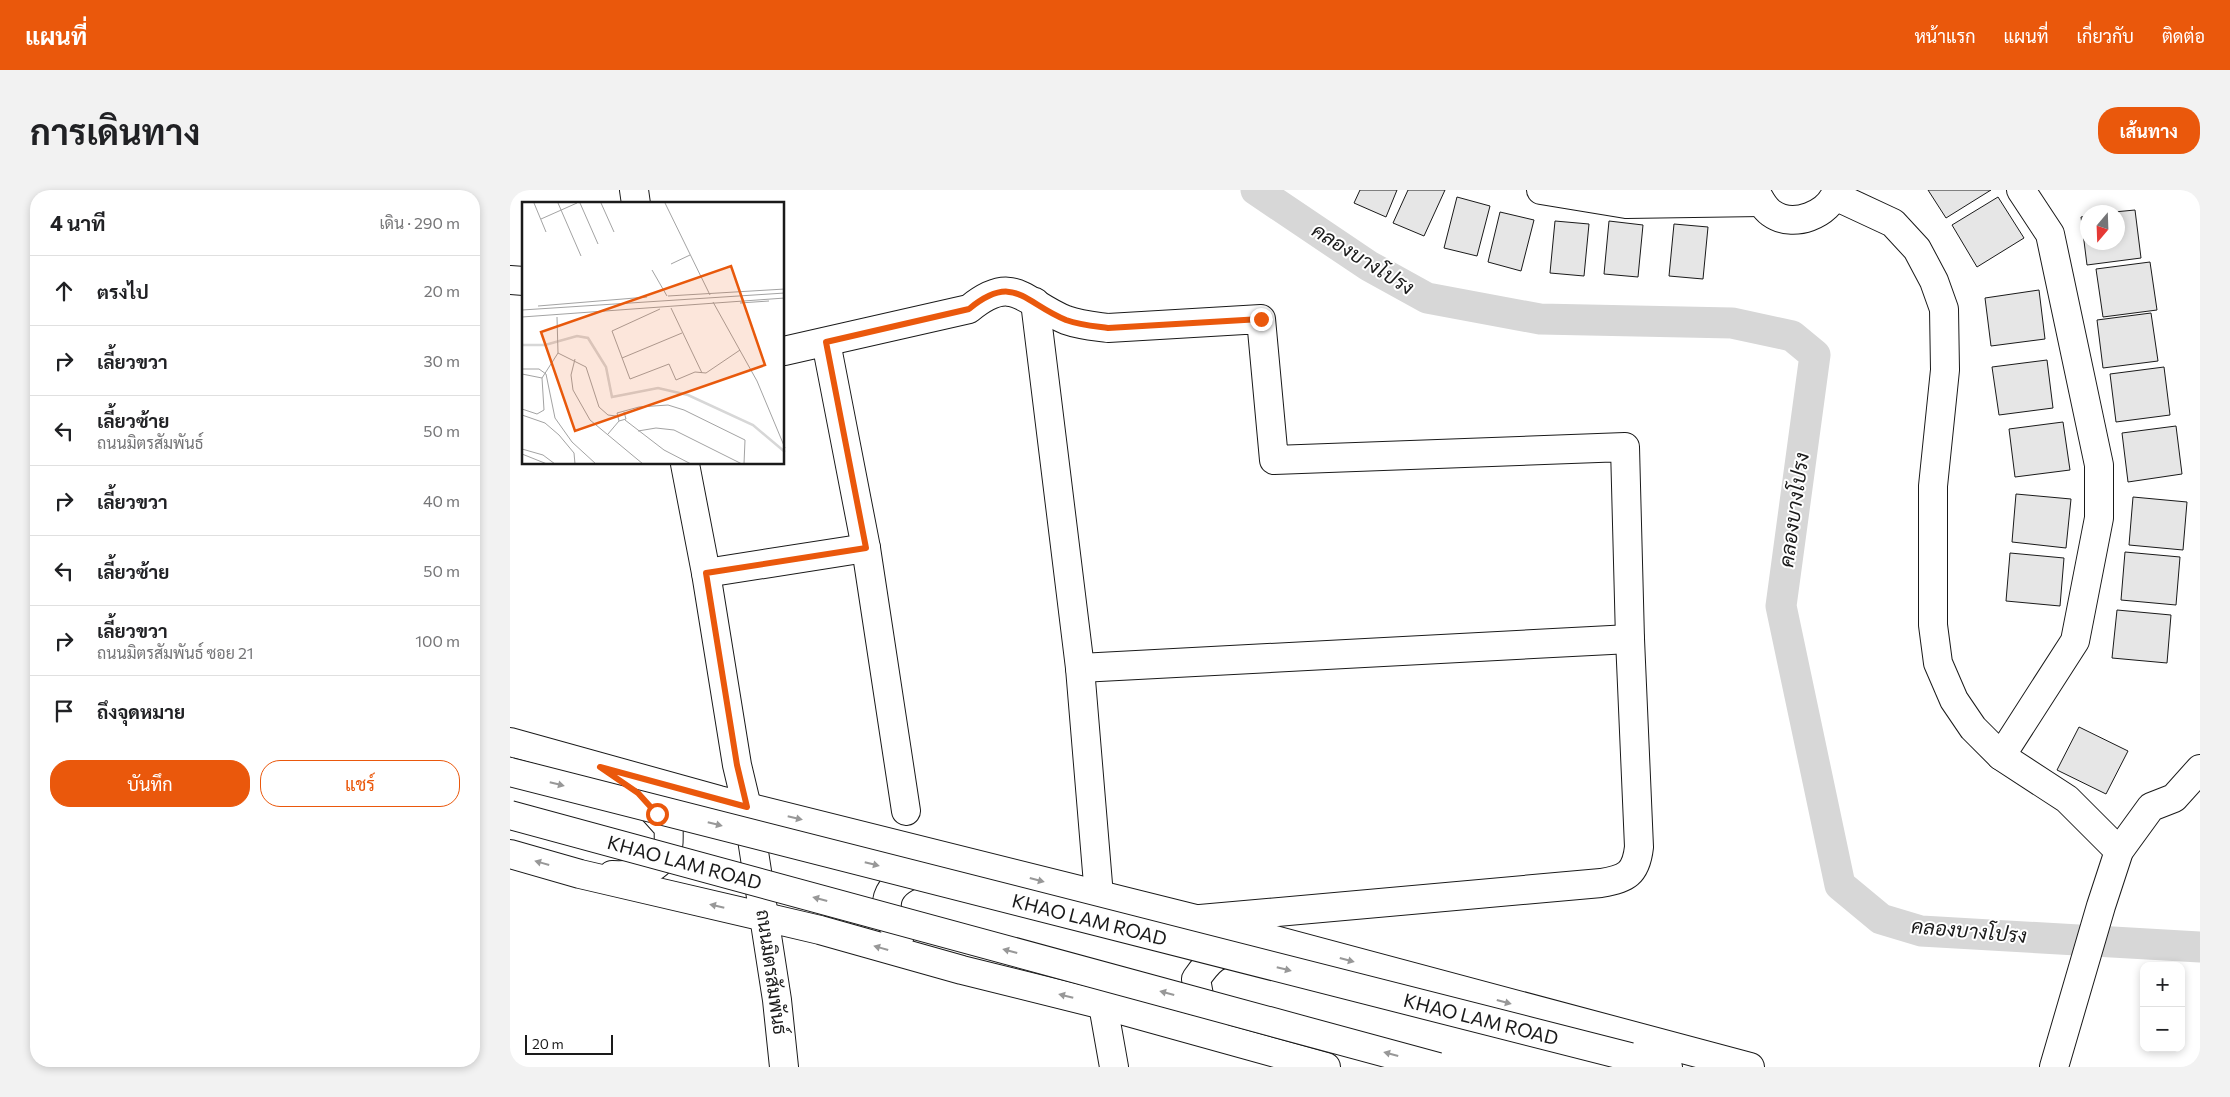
<!DOCTYPE html>
<html lang="th">
<meta charset="utf-8">
<style>
body{margin:0;font-family:Commissioner,Sarabun,sans-serif;background:#f2f2f2;color:#202124}
.controls{position:absolute;right:15px;bottom:15px;display:grid;overflow:hidden;border-radius:10px;box-shadow:0 2px 8px #0003}
.controls button{width:45px;height:45px;display:grid;place-items:center;padding:0;border:0;border-bottom:1px solid #e0e0e0;background:#fff;color:#202124;font:25px sans-serif}
.compass{position:absolute;left:1570px;top:15px;width:45px;height:45px;border-radius:50%;background:#fff;box-shadow:0 2px 8px #0003;rotate:199deg}
.scale{position:absolute;left:15px;bottom:12px;width:88px;box-sizing:border-box;padding-left:5px;border:2px solid #1a1a1a;border-top:0;font-size:14px;line-height:18px;white-space:nowrap;color:#1a1a1a;-webkit-text-stroke:4px #fff;paint-order:stroke}
.stop{position:absolute;width:15px;height:15px;margin:-11px;border:4px solid #ea580c;border-radius:50%;background:#fff}
.stop.end{background:#ea580c;border-color:#fff;box-shadow:0 1px 5px #0008}
.list{margin:0;padding:0;list-style:none}
h2{display:flex;justify-content:space-between;align-items:center;height:65px;margin:0;padding:0 20px;font-size:21px}
h2 small{font-size:16px;font-weight:400;color:#757577}
.list li{display:grid;grid-template-columns:32px 1fr auto;gap:15px;align-items:center;box-sizing:border-box;height:70px;padding:0 20px;border-top:1px solid #e0e0e0}
.list b{display:block;font-size:19px;white-space:nowrap}
.list p{margin:0;font-size:16px;white-space:nowrap;color:#757577}
.list em{font-size:16px;font-style:normal;color:#757577}
.actions{display:flex;gap:10px;padding:15px 20px}
.actions a{flex:1;padding:11px 0;border:1px solid #ea580c;border-radius:20px;text-align:center;font-size:18px;color:#ea580c}
.actions .main{background:#ea580c;color:#fff}
.icon{flex:none;width:28px;height:28px;fill:none;stroke:currentColor;stroke-width:2;stroke-linecap:round;stroke-linejoin:round}
.map{position:relative;flex:none;width:1690px;height:877px;overflow:hidden;border-radius:20px}
header{display:flex;align-items:center;gap:30px;box-sizing:border-box;height:70px;padding:0 25px;background:#ea580c;color:#fff}
header strong{font-size:24px}
nav{display:flex;gap:28px;margin-inline-start:auto;font-size:18px}
.intro{display:flex;align-items:center;justify-content:space-between;box-sizing:border-box;height:120px;padding:0 30px}
h1{margin:0;font-size:35px}
.button{padding:12px 22px;border-radius:20px;background:#ea580c;color:#fff;font-size:18px;font-weight:700}
main{display:flex;gap:30px;padding:0 30px}
aside{flex:1;background:#fff;border-radius:20px;box-shadow:0 2px 8px #0003}
.map>svg:first-child{display:block}
.lines{fill:none;stroke-linecap:round;stroke-linejoin:round}
.canal{stroke:#d7d7d7;stroke-width:31}
.building{fill:#e6e6e6;stroke:#1a1a1a}
.minor-casing{stroke:#1a1a1a;stroke-width:30}
.major-casing{stroke:#1a1a1a;stroke-width:30}
.minor{stroke:#fff;stroke-width:28}
.major{stroke:#fff;stroke-width:28}
.major-bridge-casing{stroke:#1a1a1a;stroke-width:30;stroke-linecap:butt}
.major-bridge{stroke:#fff;stroke-width:28}
.oneway{fill:#989898}
.route{stroke:#ea580c;stroke-width:6}
.labels{text-anchor:middle;stroke-width:4;stroke-linejoin:round;paint-order:stroke}
.street-label{font-size:19px;fill:#1a1a1a;stroke:#fff}
.water-label{font-size:20px;font-style:italic;fill:#1a1a1a;stroke:#fff}
.inset-river{fill:none;stroke:#d7d7d7;stroke-width:2.5}
.inset-road{fill:none;stroke:#a3a3a3;stroke-width:1}
.view{fill:#e8590c;fill-opacity:0.15;stroke:#e8590c;stroke-width:2.5}
.inset-edge{fill:none;stroke:#1a1a1a;stroke-width:2.5}
</style>
<header>
<strong>แผนที่</strong>
<nav><a>หน้าแรก</a><a>แผนที่</a><a>เกี่ยวกับ</a><a>ติดต่อ</a></nav>
</header>
<div class="intro"><h1>การเดินทาง</h1><a class="button">เส้นทาง</a></div>
<main>
<aside>
<h2>4 นาที<small>เดิน · 290 m</small></h2>
<ul class="list">
<li><svg class="icon" aria-label="ahead" viewBox="0 0 24 24"><path d="M12 20V5M6 11l6-6 6 6"/></svg><div><b>ตรงไป</b></div><em>20 m</em></li>
<li><svg class="icon" aria-label="right" viewBox="0 0 24 24"><path d="M7 20v-9h11M14 6l5 5-5 5"/></svg><div><b>เลี้ยวขวา</b></div><em>30 m</em></li>
<li><svg class="icon" aria-label="left" viewBox="0 0 24 24"><path d="M17 20v-9H6M10 6l-5 5 5 5"/></svg><div><b>เลี้ยวซ้าย</b><p>ถนนมิตรสัมพันธ์</p></div><em>50 m</em></li>
<li><svg class="icon" aria-label="right" viewBox="0 0 24 24"><path d="M7 20v-9h11M14 6l5 5-5 5"/></svg><div><b>เลี้ยวขวา</b></div><em>40 m</em></li>
<li><svg class="icon" aria-label="left" viewBox="0 0 24 24"><path d="M17 20v-9H6M10 6l-5 5 5 5"/></svg><div><b>เลี้ยวซ้าย</b></div><em>50 m</em></li>
<li><svg class="icon" aria-label="right" viewBox="0 0 24 24"><path d="M7 20v-9h11M14 6l5 5-5 5"/></svg><div><b>เลี้ยวขวา</b><p>ถนนมิตรสัมพันธ์ ซอย 21</p></div><em>100 m</em></li>
<li><svg class="icon" aria-label="arrive" viewBox="0 0 24 24"><path d="M6 21V4h12l-3 4 3 4H6"/></svg><div><b>ถึงจุดหมาย</b></div></li>
</ul>
<div class="actions"><a class="main">บันทึก</a><a>แชร์</a></div>
</aside>
<div class="map">
<svg width="1690" height="877" viewBox="0 0 1690 877">
<rect width="100%" height="100%" fill="#fff"/>
<g class="lines">
<path class="canal" d="M746,0L859,76L917,108L1030,129L1222,133L1282,146L1305,165L1271,416L1330,695L1371,729L1411,741L1690,757"/>
</g>
<g class="building">
<path d="M850,0H887L876,27L844,13Z"/>
<path d="M898,0H935L914,46L883,33Z"/>
<path d="M1418,0H1481L1436,28Z"/>
<path d="M947,7L980,16L967,66L934,58Z"/>
<path d="M1488,7L1514,48L1467,77L1442,35Z"/>
<path d="M1625,20L1631,68L1577,75L1571,27L1578,26V52H1608V22H1604Z"/>
<path d="M990,22L1024,30L1011,81L978,72Z"/>
<path d="M1045,31L1079,34L1074,86L1040,83Z"/>
<path d="M1099,31L1133,35L1128,87L1094,84Z"/>
<path d="M1164,34L1198,37L1193,89L1159,86Z"/>
<path d="M1640,72L1647,120L1593,127L1586,79Z"/>
<path d="M1529,100L1535,149L1481,156L1475,108Z"/>
<path d="M1641,123L1648,171L1593,178L1587,130Z"/>
<path d="M1537,170L1543,218L1489,225L1482,177Z"/>
<path d="M1654,177L1660,225L1606,232L1600,184Z"/>
<path d="M1553,232L1560,280L1505,287L1499,239Z"/>
<path d="M1666,236L1672,284L1618,292L1612,243Z"/>
<path d="M1506,304L1561,309L1556,358L1502,352Z"/>
<path d="M1623,307L1677,312L1673,360L1619,355Z"/>
<path d="M1615,362L1670,367L1666,415L1611,410Z"/>
<path d="M1500,363L1554,368L1550,416L1496,411Z"/>
<path d="M1607,420L1661,425L1657,473L1602,468Z"/>
<path d="M1569,537L1618,561L1596,604L1547,580Z"/>
</g>
<g class="lines">
<g class="minor-casing">
<g id="minor">
<path d="M124,0L126,14"/>
<path d="M1031,0L1116,14L1251,12"/>
<path d="M1245,0C1249,8 1253,17 1261,23C1283,39 1319,25 1327,0"/>
<path d="M1325,6L1383,33L1407,59L1424,91L1434,119L1435,180L1423,296V435L1428,473L1444,510L1463,538L1491,566L1557,609L1609,661"/>
<path d="M0,90L14,91"/>
<path d="M525,112L570,478L589,706"/>
<path d="M316,152L356,358L396,621"/>
<path d="M274,161L459,119C504,82 514,113 556,130C570,135 583,136 598,138L751,129L764,270L1115,257L1120,449L1129,657C1126,684 1116,689 1091,693L690,729"/>
<path d="M175,274L196,383L227,575L237,617L267,810L274,877"/>
<path d="M196,383L356,358"/>
<path d="M570,478L1120,449"/>
<path d="M1491,566L1565,451L1589,328V275L1540,44L1511,0"/>
<path d="M593,815L604,877"/>
<path d="M1544,877L1591,716L1609,661L1641,617L1664,608L1690,579"/>
</g>
</g>
<g class="major-casing">
<g id="major">
<path d="M0,552L209,610L686,729L1240,877"/>
<path d="M0,664L70,684L310,740L452,780L593,815L816,877"/>
<path d="M102,685C124,686 146,683 157,661C160,656 158,644 159,638L133,609"/>
<path d="M390,745C363,712 380,688 418,680"/>
<path d="M705,830L690,811L686,789C700,769 706,763 730,760"/>
<path d="M1120,867L1158,877"/>
</g>
</g>
<use href="#minor" class="minor"/>
<use href="#major" class="major"/>
<g class="major-bridge-casing">
<g id="major-bridge">
<path id="s1" d="M0,582L1120,867"/>
<path id="s2" d="M0,625L928,877"/>
</g>
</g>
<use href="#major-bridge" class="major-bridge"/>
</g>
<defs><path id="oneway-solid" d="M-6-.8H1V-3.2L6.5 0L1 3.2V.8H-6Z" transform="scale(1.25)"/></defs>
<g class="oneway">
<use href="#oneway-solid" transform="translate(47 594) rotate(14)"/>
<use href="#oneway-solid" transform="translate(285 628) rotate(13)"/>
<use href="#oneway-solid" transform="translate(205 634) rotate(14)"/>
<use href="#oneway-solid" transform="translate(32 673) rotate(-164)"/>
<use href="#oneway-solid" transform="translate(362 674) rotate(14)"/>
<use href="#oneway-solid" transform="translate(527 690) rotate(15)"/>
<use href="#oneway-solid" transform="translate(310 709) rotate(-165)"/>
<use href="#oneway-solid" transform="translate(207 716) rotate(-167)"/>
<use href="#oneway-solid" transform="translate(371 758) rotate(-164)"/>
<use href="#oneway-solid" transform="translate(500 761) rotate(-165)"/>
<use href="#oneway-solid" transform="translate(837 770) rotate(15)"/>
<use href="#oneway-solid" transform="translate(774 779) rotate(14)"/>
<use href="#oneway-solid" transform="translate(657 803) rotate(-165)"/>
<use href="#oneway-solid" transform="translate(556 806) rotate(-166)"/>
<use href="#oneway-solid" transform="translate(994 812) rotate(15)"/>
<use href="#oneway-solid" transform="translate(881 864) rotate(-165)"/>
</g>
<g class="lines">
<path class="route" d="M147,624L128,603L90,577L237,617L227,575L196,383L356,358L316,152L459,119C504,82 514,113 556,130C570,135 583,136 598,138L751,129"/>
</g>
<g class="labels">
<g class="street-label">
<text dy="7" stroke="none"><textPath href="#s2" startOffset="181">KHAO LAM ROAD</textPath></text>
<text dy="7" stroke="none"><textPath href="#s1" startOffset="598">KHAO LAM ROAD</textPath></text>
<text transform="translate(262 782) rotate(82)" y="7">ถนนมิตรสัมพันธ์</text>
<text dy="7" stroke="none"><textPath href="#s1" startOffset="1002">KHAO LAM ROAD</textPath></text>
</g>
<g class="water-label">
<text transform="translate(853 69) rotate(32)" y="7">คลองบางโปรง</text>
<text transform="translate(1284 320) rotate(-82)" y="7">คลองบางโปรง</text>
<text transform="translate(1459 741) rotate(5)" y="7">คลองบางโปรง</text>
</g>
</g>
<g transform="translate(12 12)">
<rect width="262" height="262" fill="#fff"/>
<path class="inset-river" d="M0,143H23L55,134L66,136L84,165L90,195L136,186L166,193L231,223L263,250"/>
<path class="inset-road" d="M12,1L24,30M36,1L59,54M58,1L76,42M79,1L92,30M143,1L188,93M19,17L55,1M149,62L168,53M130,68L145,94M146,94L263,87M191,100L235,179L263,246M218,101L247,99M16,104L125,95M149,106L180,171M138,107L90,129L108,177L147,162L154,178L173,170L184,171L218,148M0,108L263,91M0,115L263,96M36,151L64,165L77,205L86,213L94,214M100,156L160,131M53,157L49,173L51,188L68,218L121,262M0,167H17L24,172L33,216L50,240L74,262M0,172L20,176M0,207L15,212L22,208L20,176L36,151L35,115M102,210L104,217L97,219L95,211L117,205L146,203L162,208L223,238L222,262M0,213L23,221L37,233L52,251L53,262M103,218L142,248L169,262M116,229L134,226L152,228L220,262M86,232L97,219M0,247L21,253L33,262M0,252L25,262"/>
<path class="view" d="M209,64L243,163L53,229L19,130Z"/>
<rect width="262" height="262" class="inset-edge"/>
</g>
</svg>
<div class="controls">
<button>+</button>
<button>−</button>
</div>
<svg class="compass" viewBox="-18 -18 36 36"><path d="M0-13l5 13h-10z" fill="#e53935"/><path d="M0 13l5-13h-10z" fill="#757577"/></svg>
<div class="scale">20 m</div>
<div class="stop" style="left:147px;top:624px"></div>
<div class="stop end" style="left:751px;top:129px"></div>
</div>
</main>
